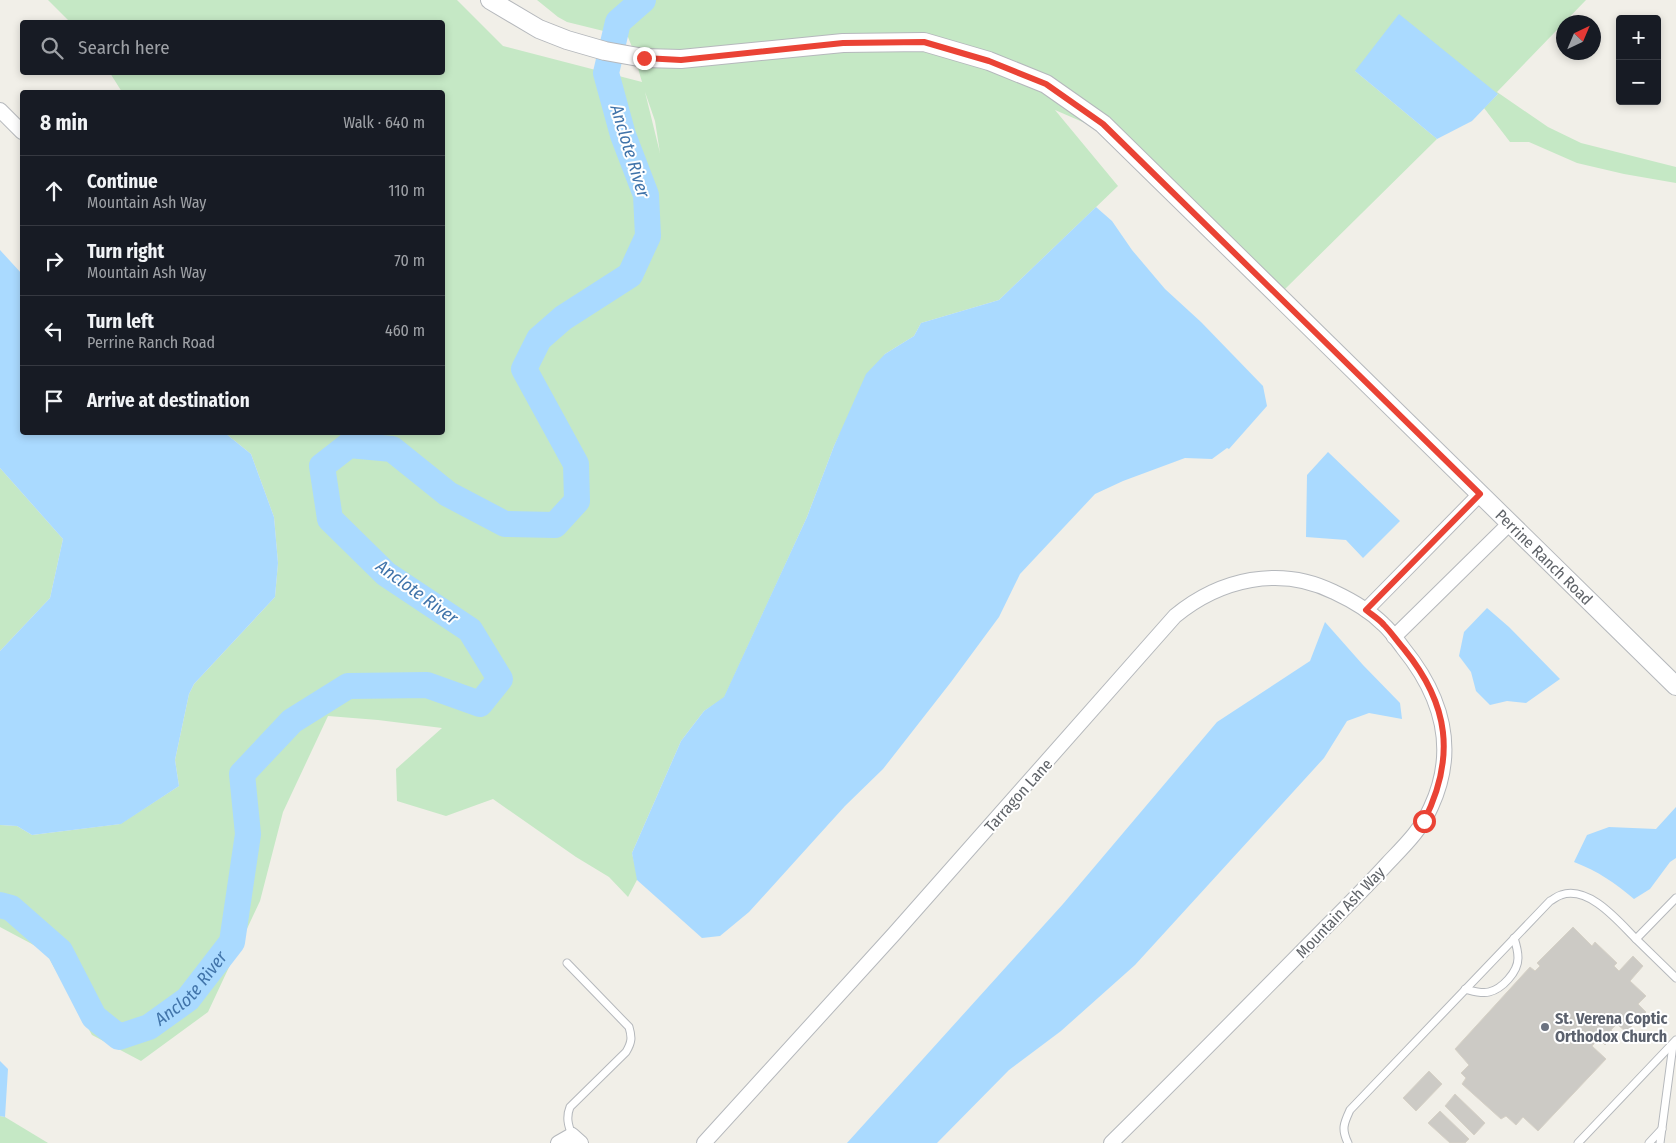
<!DOCTYPE html>
<meta charset="utf-8">
<style>
body{margin:0;font-family:"Fira Sans Condensed",sans-serif;background:#20242c;color:#f1f3f6}
.controls{position:absolute;right:15px;top:15px;display:grid;overflow:hidden;border-radius:5px;box-shadow:0 2px 8px #0003}
.controls button{width:45px;height:45px;display:grid;place-items:center;padding:0;border:0;border-bottom:1px solid #363941;background:#171b24;color:#f1f3f6;font:25px sans-serif}
.compass{position:absolute;left:1556px;top:15px;width:45px;height:45px;border-radius:50%;background:#171b24;box-shadow:0 2px 8px #0003;rotate:44deg}
.stop{position:absolute;width:15px;height:15px;margin:-11px;border:4px solid #ea4335;border-radius:50%;background:#fff}
.stop.end{background:#ea4335;border-color:#fff;box-shadow:0 1px 5px #0008}
.list{margin:0;padding:0;list-style:none}
h2{display:flex;justify-content:space-between;align-items:center;height:65px;margin:0;padding:0 20px;font-size:21px}
h2 small{font-size:16px;font-weight:400;color:#9ea1a6}
.list li{display:grid;grid-template-columns:32px 1fr auto;gap:15px;align-items:center;box-sizing:border-box;height:70px;padding:0 20px;border-top:1px solid #363941}
.list b{display:block;font-size:19px;white-space:nowrap}
.list p{margin:0;font-size:16px;white-space:nowrap;color:#9ea1a6}
.list em{font-size:16px;font-style:normal;color:#9ea1a6}
.icon{flex:none;width:28px;height:28px;fill:none;stroke:currentColor;stroke-width:2;stroke-linecap:round;stroke-linejoin:round}
.map{position:relative;flex:none;width:1676px;height:1143px;overflow:hidden}
.search{position:absolute;background:#171b24;box-shadow:0 2px 8px #0003;left:20px;top:20px;width:425px;height:55px;display:flex;align-items:center;gap:12px;box-sizing:border-box;padding:0 18px;border-radius:5px;color:#9ea1a6;font-size:19px}
.panel{position:absolute;background:#171b24;box-shadow:0 2px 8px #0003;left:20px;top:90px;width:425px;height:345px;border-radius:5px}
.map>svg:first-child{display:block}
.green{fill:#c5e8c5;fill-rule:evenodd}
.water{fill:#aadaff}
.lines{fill:none;stroke-linecap:round;stroke-linejoin:round}
.river{stroke:#aadaff;stroke-width:26}
.building{fill:#cccac5;stroke:#d6d1c6}
.service-casing{stroke:#b5b8bc;stroke-width:9}
.minor-casing{stroke:#b5b8bc;stroke-width:16}
.tertiary-casing{stroke:#b5b8bc;stroke-width:20}
.service{stroke:#fff;stroke-width:7}
.minor{stroke:#fff;stroke-width:14}
.tertiary{stroke:#fff;stroke-width:18}
.route{stroke:#ea4335;stroke-width:6}
.worship-dot{fill:#6b7280;stroke:#fff;stroke-width:2}
.labels{text-anchor:middle;stroke-width:4;stroke-linejoin:round;paint-order:stroke}
.street-label{font-size:16px;fill:#5f6368;stroke:#fff}
.worship-label{font-size:16px;font-weight:bold;fill:#5b616d;stroke:#fff;text-anchor:start}
.water-label{font-size:18px;font-style:italic;fill:#4174aa;stroke:#fff}
</style>
<div class="map">
<svg width="1676" height="1143" viewBox="0 0 1676 1143">
<rect width="100%" height="100%" fill="#f1efe8"/>
<g class="green">
<path d="M48,0H457L503,46L642,82L637,65L842,51L922,50L986,69L1042,91L1092,126L1055,110L1118,186L999,300L921,323L914,336L885,354L851,411L834,446L807,517L724,698L704,711L681,741L632,853L638,878L628,897L609,877L576,857L493,799L446,816L397,801L396,769L442,728L378,720L328,716L283,812L260,901L208,1012L141,1061L92,1035L45,951L0,927V825L17,826L32,835L120,824L179,786L175,760L189,694L194,684L275,597L278,563L274,517L251,454L225,433L442,432V92H122L110,73L442,72V22H70ZM645,92L655,121L660,153Z"/>
<path d="M537,0H1586L1497,92L1548,127L1581,143L1676,167V183L1624,174L1577,163L1529,142H1510L1484,108L1498,94L1355,71L1437,139L1284,290L1108,118L992,53L927,34L843,35L682,51L632,47L628,37L567,22L558,17Z"/>
<path d="M0,468L63,539L50,598L0,651Z"/>
<path d="M0,1116L5,1117L48,1143H0Z"/>
</g>
<g class="water">
<path d="M1399,14L1498,94L1472,121L1437,139L1355,71Z"/>
<path d="M1096,207L1112,221L1132,250L1165,289L1201,322L1263,386L1267,406L1229,449L1227,448L1212,459L1185,458L1123,481L1095,494L1020,574L999,617L951,682L883,769L845,806L749,912L720,936L702,938L637,880L632,853L681,741L704,711L724,697L807,517L834,446L866,374L885,354L914,336L921,323L999,300Z"/>
<path d="M0,250L22,274V432L225,433L251,454L274,517L278,563L275,597L194,684L189,694L175,760L179,786L121,824L32,835L17,826L0,825V651L50,598L63,539L0,468Z"/>
<path d="M1328,452L1400,521L1363,558L1346,540L1306,537L1307,475Z"/>
<path d="M1487,608L1509,627L1560,679L1526,703L1507,701L1490,705L1476,691L1471,672L1459,656L1464,632Z"/>
<path d="M1325,622L1363,665L1400,703L1402,719L1369,713L1347,721L1324,758L1135,965L1061,1031L1009,1070L937,1143H847L1063,904L1217,722L1310,661Z"/>
<path d="M1676,807V858L1670,862L1650,889L1634,899C1614,882 1599,872 1574,862L1587,835L1609,827L1656,829Z"/>
<path d="M0,1061L8,1069L5,1117L0,1116Z"/>
</g>
<g class="lines">
<path class="river" id="s1" d="M0,905L11,908L60,951L94,1017L119,1037L149,1027L188,999L232,942L248,834L242,774L292,721L348,686L427,685L480,704L500,679L470,630L386,574L330,519L322,466L349,445L392,449L448,494L505,524L555,525L577,501L576,464L524,369L539,339L563,318L630,275L648,236L646,195L623,135L606,73L618,22L643,0"/>
</g>
<g class="building">
<path d="M1573,927L1592,946L1595,942L1617,963L1614,966L1619,971L1633,956L1643,966L1630,981L1646,996L1638,1004L1646,1012L1626,1032L1617,1024L1611,1030L1615,1034L1605,1045L1599,1039L1592,1046L1606,1059L1538,1131L1523,1117L1516,1125L1506,1116L1501,1119L1462,1084L1466,1078L1461,1073L1469,1065L1455,1049L1530,967L1535,971L1540,966L1537,963Z"/>
<path d="M1429,1071L1442,1084L1416,1111L1403,1098Z"/>
<path d="M1455,1094L1485,1123L1474,1135L1445,1106Z"/>
<path d="M1440,1111L1469,1139L1465,1143H1450L1428,1123Z"/>
</g>
<g class="lines">
<g class="service-casing">
<g id="service">
<path d="M1676,898L1636,939L1676,978"/>
<path d="M567,963L629,1027C632,1037 632,1042 626,1052L570,1107C566,1117 568,1125 572,1135"/>
<path d="M1465,989C1473,991 1481,994 1489,992C1502,989 1518,972 1518,958C1518,952 1516,944 1514,938"/>
<path d="M1348,1143C1341,1129 1344,1123 1350,1110L1550,901C1554,899 1557,896 1561,895C1589,885 1619,922 1636,939"/>
<path d="M1578,1143L1676,1040"/>
<path d="M1649,1143L1662,1129"/>
<path d="M1660,1143L1673,1045"/>
</g>
</g>
<g class="minor-casing">
<g id="minor">
<path d="M0,110L22,132"/>
<path d="M1366,610L1480,494"/>
<path d="M1394,637L1510,523"/>
<path d="M558,1143L572,1135L581,1143"/>
<path d="M704,1143L894,934L1175,616C1220,579 1280,565 1334,592C1351,600 1370,611 1383,624C1391,631 1397,640 1403,648C1442,696 1458,749 1431,807C1421,830 1404,846 1387,864C1368,885 1348,905 1327,926C1256,998 1184,1071 1111,1143"/>
</g>
</g>
<g class="tertiary-casing">
<g id="tertiary">
<path id="s2" d="M490,0L539,29L567,40L605,51L644,58L681,59L843,43L924,42L989,61L1046,84L1103,124L1676,686"/>
</g>
</g>
<use href="#service" class="service"/>
<use href="#minor" class="minor"/>
<use href="#tertiary" class="tertiary"/>
</g>
<g class="lines">
<path class="route" d="M644,58L681,60L843,43L924,42L989,61L1046,84L1103,124L1480,494L1366,610C1372,615 1379,619 1384,625C1391,632 1397,641 1404,649C1449,704 1456,757 1424,821"/>
</g>
<circle class="worship-dot" cx="1545" cy="1027" r="5"/>
<g class="labels">
<g class="street-label">
<text dy="6" stroke="none"><textPath href="#s2" startOffset="1264">Perrine Ranch Road</textPath></text>
<text transform="translate(1018 795) rotate(-48)" y="6">Tarragon Lane</text>
<text transform="translate(1340 912) rotate(-46)" y="6">Mountain Ash Way</text>
</g>
<g class="worship-label">
<text x="1555" y="1024">St. Verena Coptic<tspan x="1555" dy="18">Orthodox Church</tspan></text>
</g>
<g class="water-label">
<text transform="translate(630 151) rotate(73)" y="6">Anclote River</text>
<text transform="translate(417 592) rotate(36)" y="6">Anclote River</text>
<text dy="6" stroke="none"><textPath href="#s1" startOffset="272">Anclote River</textPath></text>
</g>
</g>
</svg>
<div class="controls">
<button>+</button>
<button>−</button>
</div>
<svg class="compass" viewBox="-18 -18 36 36"><path d="M0-13l5 13h-10z" fill="#e53935"/><path d="M0 13l5-13h-10z" fill="#9ea1a6"/></svg>
<div class="stop" style="left:1424px;top:821px"></div>
<div class="stop end" style="left:644px;top:58px"></div>
<div class="search"><svg class="icon" aria-label="search" viewBox="0 0 24 24"><circle cx="10" cy="10" r="6"/><path d="M15 15l6 6"/></svg>Search here</div>
<section class="panel">
<h2>8 min<small>Walk · 640 m</small></h2>
<ul class="list">
<li><svg class="icon" aria-label="ahead" viewBox="0 0 24 24"><path d="M12 20V5M6 11l6-6 6 6"/></svg><div><b>Continue</b><p>Mountain Ash Way</p></div><em>110 m</em></li>
<li><svg class="icon" aria-label="right" viewBox="0 0 24 24"><path d="M7 20v-9h11M14 6l5 5-5 5"/></svg><div><b>Turn right</b><p>Mountain Ash Way</p></div><em>70 m</em></li>
<li><svg class="icon" aria-label="left" viewBox="0 0 24 24"><path d="M17 20v-9H6M10 6l-5 5 5 5"/></svg><div><b>Turn left</b><p>Perrine Ranch Road</p></div><em>460 m</em></li>
<li><svg class="icon" aria-label="arrive" viewBox="0 0 24 24"><path d="M6 21V4h12l-3 4 3 4H6"/></svg><div><b>Arrive at destination</b></div></li>
</ul>
</section>
</div>
